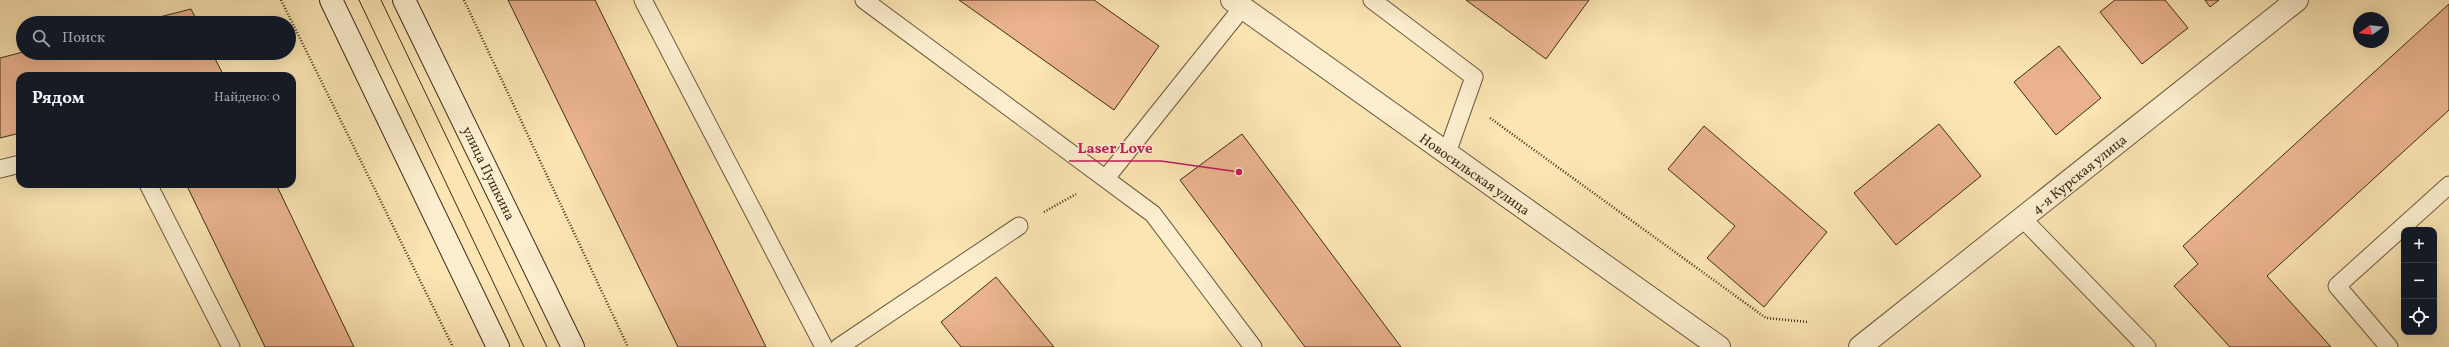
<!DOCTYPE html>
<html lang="ru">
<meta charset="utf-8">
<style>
body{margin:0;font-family:Vollkorn,serif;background:#20242c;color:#f1f3f6}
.controls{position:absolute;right:12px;bottom:12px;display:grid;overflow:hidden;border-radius:8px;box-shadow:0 4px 16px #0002}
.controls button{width:36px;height:36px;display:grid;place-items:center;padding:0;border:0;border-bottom:1px solid #363941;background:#171b24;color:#f1f3f6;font:20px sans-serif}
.compass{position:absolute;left:2353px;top:12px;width:36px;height:36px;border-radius:50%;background:#171b24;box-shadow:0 4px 16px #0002;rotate:255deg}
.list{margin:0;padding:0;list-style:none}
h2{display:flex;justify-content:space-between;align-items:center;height:52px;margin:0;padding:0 16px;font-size:17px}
h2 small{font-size:13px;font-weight:400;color:#9ea1a6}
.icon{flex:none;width:22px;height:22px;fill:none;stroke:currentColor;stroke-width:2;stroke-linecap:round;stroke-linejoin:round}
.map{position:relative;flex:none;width:2449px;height:347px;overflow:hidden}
.search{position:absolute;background:#171b24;box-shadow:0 4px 16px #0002;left:16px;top:16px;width:280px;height:44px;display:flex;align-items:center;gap:10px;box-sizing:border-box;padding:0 14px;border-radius:22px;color:#9ea1a6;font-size:15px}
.panel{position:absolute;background:#171b24;box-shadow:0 4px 16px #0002;left:16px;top:72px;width:280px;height:116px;border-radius:12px}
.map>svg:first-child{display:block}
.building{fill:#eab38e;stroke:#3d2b1a}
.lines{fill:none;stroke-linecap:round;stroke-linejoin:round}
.service-casing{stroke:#6c5a40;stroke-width:19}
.minor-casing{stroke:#6c5a40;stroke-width:24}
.secondary-casing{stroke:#3d2b1a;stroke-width:24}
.path{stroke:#3d2b1a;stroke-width:2.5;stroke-dasharray:1 2;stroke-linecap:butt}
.service{stroke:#fceece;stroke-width:17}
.minor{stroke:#fceece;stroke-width:22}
.secondary{stroke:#fceece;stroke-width:22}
.tram{stroke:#3d2b1a;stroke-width:1}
.labels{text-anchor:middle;stroke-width:3;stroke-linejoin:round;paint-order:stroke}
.street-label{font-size:14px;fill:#3d2b1a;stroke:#fceece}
.leader{fill:none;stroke:#c2185b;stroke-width:1.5}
.callout-dot{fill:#c2185b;stroke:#fceece;stroke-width:1.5}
.callout-label{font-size:15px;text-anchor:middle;font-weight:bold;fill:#c2185b;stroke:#fceece;stroke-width:3;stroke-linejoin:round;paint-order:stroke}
</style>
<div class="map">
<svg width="2449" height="347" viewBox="0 0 2449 347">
<rect width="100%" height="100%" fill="#fbe5b3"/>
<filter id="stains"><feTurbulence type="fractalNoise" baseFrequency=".005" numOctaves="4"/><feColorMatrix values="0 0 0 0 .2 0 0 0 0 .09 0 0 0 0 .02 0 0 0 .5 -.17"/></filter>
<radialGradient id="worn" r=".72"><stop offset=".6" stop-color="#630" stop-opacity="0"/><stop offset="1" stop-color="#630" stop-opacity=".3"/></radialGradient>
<g class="building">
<path d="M508,0H595L766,347H678Z"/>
<path d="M959,0H1094L1159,46L1114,110Z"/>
<path d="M1466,0H1589L1546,59Z"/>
<path d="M2115,0H2165L2188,28L2142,64L2100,12Z"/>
<path d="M2205,0H2219L2210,7Z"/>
<path d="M2449,4V110L2267,276L2331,347H2230L2174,286L2198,264L2183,246Z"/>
<path d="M191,9L198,23H136Z"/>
<path d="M2059,46L2101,98L2056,135L2014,82Z"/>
<path d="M23,52L212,53L224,76H20V133L0,138V58Z"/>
<path d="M1939,124L1981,176L1896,245L1854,193Z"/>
<path d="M1704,126L1827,232L1764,307L1707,258L1735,226L1668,169Z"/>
<path d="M1242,134L1401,347H1305L1180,180Z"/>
<path d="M186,184H276L354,347H265Z"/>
<path d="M996,277L1054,347H961L941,322Z"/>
</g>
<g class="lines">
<g class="service-casing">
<g id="service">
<path d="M643,0L824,347"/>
<path d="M864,0L1153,214L1253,347"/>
<path d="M1372,0L1474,77L1447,153"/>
<path d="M0,169L20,164"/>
<path d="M1106,178L1242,8"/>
<path d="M148,184L231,347"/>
<path d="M2022,218L2147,347"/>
<path d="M839,347L1019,226"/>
<path d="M2389,347L2337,286L2449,185"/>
</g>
</g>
<g class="minor-casing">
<g id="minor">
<path d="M1232,0L1719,347"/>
<path d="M1860,347L2297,0"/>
</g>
</g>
<g class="secondary-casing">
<g id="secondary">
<path d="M331,0L498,347"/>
<path d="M404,0L573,347"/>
</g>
</g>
<g class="path">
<path d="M281,0L453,347"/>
<path d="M464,0L628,347"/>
<path d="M1490,118L1766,318L1808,322"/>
<path d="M1044,212L1076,194"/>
</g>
<use href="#service" class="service"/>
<use href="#minor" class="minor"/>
<use href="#secondary" class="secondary"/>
<g class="tram">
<path d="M359,0L524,347"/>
<path d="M381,0L547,347"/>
</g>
</g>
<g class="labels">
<g class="street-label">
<text transform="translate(489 173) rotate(64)" y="5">улица Пушкина</text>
<text transform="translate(1475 174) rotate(35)" y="5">Новосильская улица</text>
<text transform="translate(2079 174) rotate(-39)" y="5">4-я Курская улица</text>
</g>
</g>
<path class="leader" d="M1239 172L1161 161H1069"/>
<circle class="callout-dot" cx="1239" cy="172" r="4"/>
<g class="callout-label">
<text x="1115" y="153">Laser Love</text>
</g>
<rect width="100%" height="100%" filter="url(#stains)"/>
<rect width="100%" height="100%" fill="url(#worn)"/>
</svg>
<div class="controls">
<button>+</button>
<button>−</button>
<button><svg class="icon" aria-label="locate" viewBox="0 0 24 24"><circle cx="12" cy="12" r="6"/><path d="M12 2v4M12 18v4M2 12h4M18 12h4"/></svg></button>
</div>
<svg class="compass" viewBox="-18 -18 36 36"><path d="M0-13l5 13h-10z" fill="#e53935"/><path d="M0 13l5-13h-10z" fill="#9ea1a6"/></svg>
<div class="search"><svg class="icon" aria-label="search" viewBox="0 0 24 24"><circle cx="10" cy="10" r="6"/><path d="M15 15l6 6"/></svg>Поиск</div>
<section class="panel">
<h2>Рядом<small>Найдено: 0</small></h2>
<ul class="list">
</ul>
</section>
</div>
